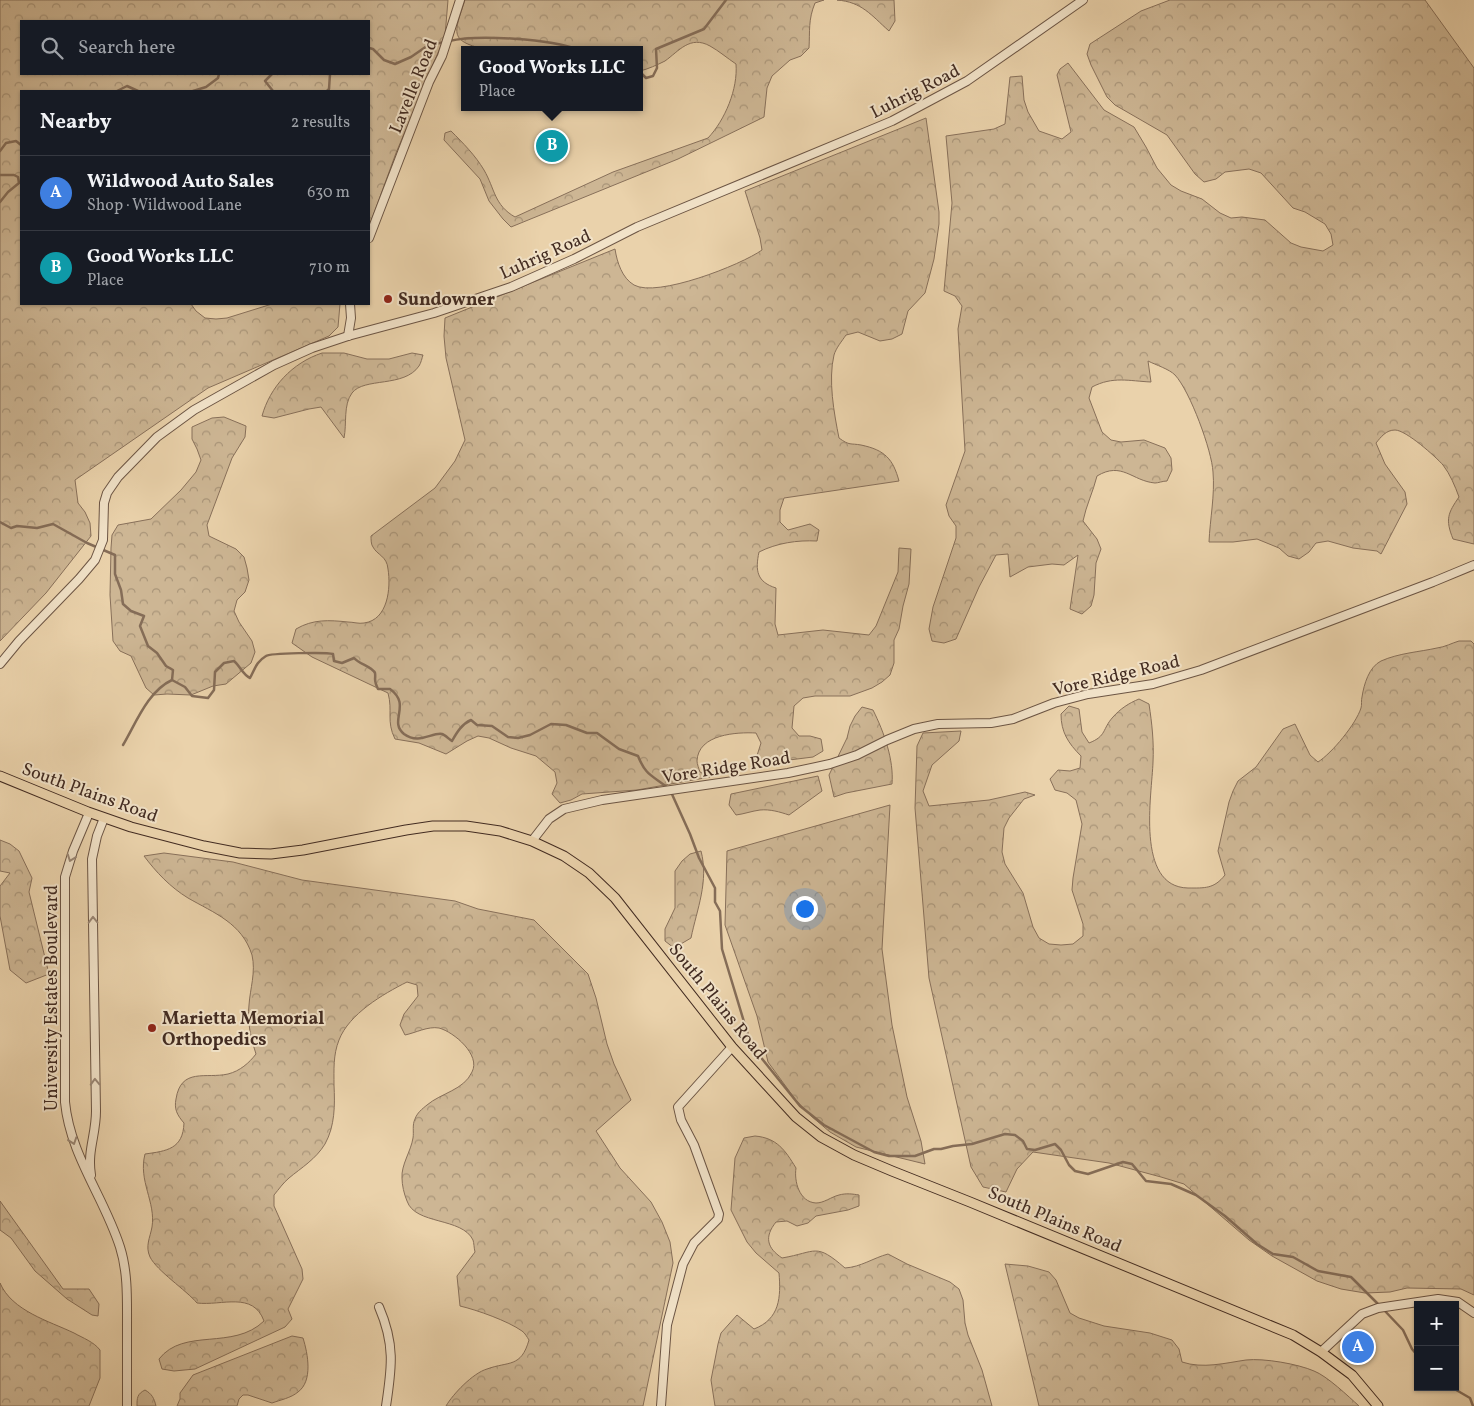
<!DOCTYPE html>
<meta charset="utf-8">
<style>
body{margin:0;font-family:Vollkorn,serif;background:#242831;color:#f1f3f6}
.controls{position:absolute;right:15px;bottom:15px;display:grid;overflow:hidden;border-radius:0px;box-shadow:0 1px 4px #0004}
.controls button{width:45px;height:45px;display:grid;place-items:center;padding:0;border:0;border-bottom:1px solid #363941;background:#171b24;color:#f1f3f6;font:25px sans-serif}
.you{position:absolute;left:804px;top:908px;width:18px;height:18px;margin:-12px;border:4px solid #fff;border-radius:50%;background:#1a73e8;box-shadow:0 0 0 8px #1a73e833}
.badge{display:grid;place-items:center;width:32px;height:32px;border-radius:50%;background:#c59692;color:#fff;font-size:16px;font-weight:700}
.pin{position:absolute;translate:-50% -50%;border:2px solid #fff;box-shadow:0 1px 5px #0006}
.popup{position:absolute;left:461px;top:46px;width:182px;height:65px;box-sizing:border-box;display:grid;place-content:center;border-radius:0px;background:#171b24;filter:drop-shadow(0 1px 4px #0005);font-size:16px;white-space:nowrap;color:#9ea1a6}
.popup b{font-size:19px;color:#f1f3f6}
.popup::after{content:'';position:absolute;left:50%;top:100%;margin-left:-10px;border:10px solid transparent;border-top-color:#171b24}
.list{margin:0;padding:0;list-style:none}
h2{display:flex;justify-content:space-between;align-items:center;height:65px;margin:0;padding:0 20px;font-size:21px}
h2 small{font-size:16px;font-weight:400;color:#9ea1a6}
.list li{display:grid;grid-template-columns:32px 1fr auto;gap:15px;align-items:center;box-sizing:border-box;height:75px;padding:0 20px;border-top:1px solid #363941}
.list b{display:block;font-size:19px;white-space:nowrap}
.list p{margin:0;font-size:16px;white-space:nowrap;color:#9ea1a6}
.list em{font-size:16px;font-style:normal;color:#9ea1a6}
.icon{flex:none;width:28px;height:28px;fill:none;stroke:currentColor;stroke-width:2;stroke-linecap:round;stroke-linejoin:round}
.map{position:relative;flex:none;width:1474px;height:1406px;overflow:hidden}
.search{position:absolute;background:#171b24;box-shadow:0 1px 4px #0004;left:20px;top:20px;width:350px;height:55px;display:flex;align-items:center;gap:12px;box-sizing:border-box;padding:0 18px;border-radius:0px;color:#9ea1a6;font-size:19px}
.panel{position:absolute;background:#171b24;box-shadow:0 1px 4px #0004;left:20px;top:90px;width:350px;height:215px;border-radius:0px}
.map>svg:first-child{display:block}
.forest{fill:url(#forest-crowns);stroke:#88705a;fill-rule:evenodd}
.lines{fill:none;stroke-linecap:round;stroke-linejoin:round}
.stream{stroke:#856d58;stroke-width:2.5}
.minor-casing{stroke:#6c5544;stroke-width:10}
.major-casing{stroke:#422b21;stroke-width:11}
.minor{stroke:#f1e2c8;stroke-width:8}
.major{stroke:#ead2ab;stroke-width:9}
.oneway{stroke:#9a8674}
.poi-dot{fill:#8f2418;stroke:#f1e2c8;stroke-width:2}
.labels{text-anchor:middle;stroke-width:4;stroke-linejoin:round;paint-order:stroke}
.street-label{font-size:18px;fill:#422b21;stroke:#f1e2c8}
.poi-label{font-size:18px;font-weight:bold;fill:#422b21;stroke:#f1e2c8;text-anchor:start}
</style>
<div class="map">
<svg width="1474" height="1406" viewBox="0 0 1474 1406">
<defs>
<pattern id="forest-crowns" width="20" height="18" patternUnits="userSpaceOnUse" patternTransform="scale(1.25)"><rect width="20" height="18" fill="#cdb694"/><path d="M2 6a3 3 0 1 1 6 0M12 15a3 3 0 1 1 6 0" fill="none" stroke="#a89478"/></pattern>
</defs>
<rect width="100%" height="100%" fill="#ead2ab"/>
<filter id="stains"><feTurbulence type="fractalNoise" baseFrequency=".004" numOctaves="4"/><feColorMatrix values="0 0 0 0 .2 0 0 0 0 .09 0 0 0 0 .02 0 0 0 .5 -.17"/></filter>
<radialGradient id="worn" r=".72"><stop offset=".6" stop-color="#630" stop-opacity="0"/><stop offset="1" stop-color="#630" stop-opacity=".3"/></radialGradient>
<g class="forest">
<path d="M0,0H448L445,36L396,153L369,227V91H21V304H191L196,311L205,318L216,319L227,318L272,304H340L338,327L329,336L208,388L75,480L78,503L85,512L90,523L91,536L46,593L0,641ZM21,21H369V74H21Z"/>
<path d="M465,0H824L815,3C808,20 810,31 809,48L801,56L790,60L772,76L767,88L764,117L678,159L511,227L503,219L489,201L480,179L444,140L445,133L451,131C463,143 475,155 484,170C495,189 494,205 515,217L613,172L708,138C725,120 738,89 736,64C727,58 719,51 710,46C690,35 679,51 665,61C657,65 648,69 640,71V50H488C448,41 454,34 465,0Z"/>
<path d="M837,0H894L895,21L889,31C871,15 862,2 837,0Z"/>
<path d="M1170,0H1425L1474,68V544L1453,539C1445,519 1448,513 1459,497C1455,486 1450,474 1443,465C1436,457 1406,430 1395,430C1386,430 1381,437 1376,443L1385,464L1405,492L1407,504L1381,554L1377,551L1353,548L1328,541L1316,543L1309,552L1299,559L1288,556L1279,548L1257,539L1233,542H1209C1210,519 1215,495 1213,472C1212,451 1190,391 1175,375C1169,369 1156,365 1148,361L1151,382C1129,381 1113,376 1092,387L1089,398L1102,432L1111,440L1121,442L1144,440L1165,448L1171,458L1172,470L1167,481C1163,481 1158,483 1155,483C1132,481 1122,461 1097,476C1093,492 1086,506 1083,521L1097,539L1101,549L1096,563L1094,595L1091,606L1082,614L1070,609L1078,555L1064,565L1052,564L1028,567L1010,577L1008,554L996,555L979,587L956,639L944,643L932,641L929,629L933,607L956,538V526L949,516L946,505L965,451L958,329L962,306L955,296L944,291L952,203L946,136L994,129L1005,124L1010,77L1022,76L1024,100L1028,112L1039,131L1062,139L1071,132L1057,75L1060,69L1068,63L1104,110L1134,127L1146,147L1157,168L1171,185L1181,191L1202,199L1220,213L1231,218L1242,217L1265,220L1291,243L1301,247L1323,251L1333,245L1331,234L1325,224L1305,212L1293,208L1261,173L1249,169L1225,172L1216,179L1204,182L1195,174L1167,135L1115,105L1107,97L1091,65L1087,54L1090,44L1141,11Z"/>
<path d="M926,118L939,212V224L934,259L925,293L908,311L902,334L892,339L880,341L858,332L846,335C842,341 836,348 834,355C828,380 834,413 839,438C850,446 850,443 861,445C885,450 893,459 899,481L784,498L780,510V522L788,530L810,524L819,530L817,541C797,540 777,543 759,552C755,571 757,582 776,588L775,624L778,635L823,630L869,635L876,626L898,572L899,548L911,549L909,584L903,606L899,629L894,640V663L890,675L882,682L872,688L850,696H815L803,698L794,706L792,728L799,736H810L821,739L823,751L813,757L789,760L766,767L754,765L761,743L756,733C737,732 698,734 697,761C697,764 699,769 700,772L710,777L637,790L582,794L571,800L560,803L552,794L557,783L555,772L536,756L511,748L489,738L478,736L467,741L446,754L419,743L395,739C386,721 393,711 388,693L312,657L292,643L296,629C313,619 329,620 348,622C353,622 359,624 364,623C388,620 391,588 388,569C387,556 377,555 373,547C371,545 371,539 371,536L435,488L455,461L465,440L446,358L444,336L445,318L615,249C617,262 622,278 634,285C657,298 741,265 762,250L760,238L745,191Z"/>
<path d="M322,353H344L367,359H389L412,353L423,355C422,358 421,363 419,366C404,388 364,377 352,393C343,405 347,424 344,438L321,407L309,409L274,418L262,416C270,387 292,363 322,353Z"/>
<path d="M224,417L246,426L245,437L232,458L207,525L209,536L236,549L244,557L247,568L249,580L245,592L237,600L234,611L239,622L252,641L255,652L251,663L226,684L213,686L191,695L167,694L154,695L146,688L131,656L120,651L113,641L110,595L111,548L112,535L118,525L151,519L181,490L196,472L201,460L197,449L192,439V427L212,418Z"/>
<path d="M1459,641H1471L1474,644V1295L1461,1289L1407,1288L1390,1292L1365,1293L1341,1289L1317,1281L1272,1256L1249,1240L1184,1184L1161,1177L1109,1163L1033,1152L1017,1169L1006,1192L983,1187L971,1167L929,978L915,808L917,746L923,733L961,731L959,741L932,765L923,791L929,806L989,800L1025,792L1035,795L1024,799L1009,818L1004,828L1002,852L1005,864L1023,893L1033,927L1039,938L1049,944L1061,945L1073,944L1083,936V924L1072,890L1073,878L1082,824L1076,800L1067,793L1055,790L1050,779L1058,770L1070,771L1080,768L1081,756C1068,743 1061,732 1061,714L1069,706L1079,709L1082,732L1089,743C1107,736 1102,729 1113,717C1120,709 1129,703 1139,699L1149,704C1152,724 1154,742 1153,762C1152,794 1135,887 1188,888C1205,888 1214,889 1225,875L1218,851L1229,802L1233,791L1238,781L1256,767L1283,729L1295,724L1310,755L1318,762C1332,753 1356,724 1361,708C1362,705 1361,700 1362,697C1364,684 1369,667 1381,661C1399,653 1419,652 1437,648C1445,647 1452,643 1459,641Z"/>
<path d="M862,707L873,710C884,732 894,760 892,784L846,793L834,797L829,775L847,738L850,726L855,716Z"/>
<path d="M818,776L822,791L789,815C780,812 770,809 760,810C752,811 744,814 736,815L729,805L731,794Z"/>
<path d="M890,805L882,949L892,1025L907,1097L921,1141L925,1164L856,1147L830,1132L811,1116L795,1099L768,1062L757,1016L725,925L727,851Z"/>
<path d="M0,840L10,844L19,851L32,878L29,892L49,974L26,983L10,970L0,916V886L10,873L0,871Z"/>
<path d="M701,851C709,881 697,909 691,938L674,948L665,941V929L675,908V871L682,861L690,854Z"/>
<path d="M164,853L233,862L302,880L455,901L478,909L534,920L588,974L596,998L607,1044L614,1064L631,1100L596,1131L620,1168L651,1202L662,1222L670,1242L673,1263L643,1406H446C453,1394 473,1373 487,1369C509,1361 521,1368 529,1340C527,1337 525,1333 522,1331C508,1321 477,1310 460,1306L457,1276L475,1252C474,1248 474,1243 473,1240C462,1217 415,1225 407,1201C404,1194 402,1185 402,1178C401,1165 411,1151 413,1138C414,1132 412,1125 415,1119C417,1113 422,1109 427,1105C441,1093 464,1090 472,1072C481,1055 454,1032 439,1028C428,1026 415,1033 405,1035L400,1025L404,1014L418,996L417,985L407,982C383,994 349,1014 339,1040C333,1055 334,1070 334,1085C335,1105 335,1126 325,1144C316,1159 301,1168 289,1178C283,1183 279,1189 274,1195V1206L302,1269L303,1279L288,1309L292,1319L285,1327L195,1369L174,1371L162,1369L159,1359C184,1327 233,1351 264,1321C253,1291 222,1306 197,1303C186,1290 157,1271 150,1257C145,1246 150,1238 152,1227C156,1202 138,1181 145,1154C167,1151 183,1149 184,1123C177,1115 174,1109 176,1099C181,1067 206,1079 228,1074C240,1071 249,1063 256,1054C251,1038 247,1023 249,1005C250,989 256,972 252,955C242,923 214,913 188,898C170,887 156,872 144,856Z"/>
<path d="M755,1136C777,1138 785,1150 796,1168C794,1181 799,1202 816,1203C824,1203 831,1197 839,1195C846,1193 853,1194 859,1195V1206L848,1210L816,1216L808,1223L797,1226L787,1221L776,1222C764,1237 767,1248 782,1258C817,1252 815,1242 845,1268C861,1267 873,1258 888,1254L907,1264L950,1282L959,1289L963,1300L965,1323L968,1335L982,1370L992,1406H715L711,1380L718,1344L721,1333L737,1315L754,1329C780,1319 781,1297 779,1273L756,1253L747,1242L731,1210L735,1158L744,1138Z"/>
<path d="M0,1201L63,1289H89L99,1304L98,1316L92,1315L67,1299L35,1271L11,1238L0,1230Z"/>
<path d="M1005,1264L1028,1266L1049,1272L1056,1280L1070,1313L1079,1318L1104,1326L1150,1333L1172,1340L1179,1349L1182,1362C1203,1369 1225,1363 1246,1360C1264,1358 1298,1364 1314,1371C1327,1376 1348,1396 1359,1406H1039Z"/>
<path d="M0,1283C12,1311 49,1321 74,1333C83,1338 94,1342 100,1350V1378L89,1406H0Z"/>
<path d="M292,1336L303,1338C308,1354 313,1381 298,1392C291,1398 280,1400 272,1403L248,1395H243L239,1399L237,1406H177L180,1399V1393L193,1375Z"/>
<path d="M145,1390C152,1394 154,1398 156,1406H137C137,1398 137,1394 145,1390Z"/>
</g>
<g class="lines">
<g class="stream">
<path d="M449,41C478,34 551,39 579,50"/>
<path d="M369,48L373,49L384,60L395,64L411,57L427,46L444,42"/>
<path d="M640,72L646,78L653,76L657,68L656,49L704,29L726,0"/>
<path d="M272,74L265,81L273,91"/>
<path d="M117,91L127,86L138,91"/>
<path d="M193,91L206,87L218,78L219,74"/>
<path d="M327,91L329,89L330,74"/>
<path d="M0,151L6,143L16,141L21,145"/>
<path d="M0,175H14L18,177L19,183L8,192L0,202"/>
<path d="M0,522L11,528L17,526L37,528L53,524L87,543L115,555V574L121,590L123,604L131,611L144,616L140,626L148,646L157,653L166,666L173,670L172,680L185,687L192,696L208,698L214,690L215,672L224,663L234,661C240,666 243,675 250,678C255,669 256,662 266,656C270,653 327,652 333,654L334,661L342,663L354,658C359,664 373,667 375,673C376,680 373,679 378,689H390C412,705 388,721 404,734C419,745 432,732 442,734C445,735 449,739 452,741C457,732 462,724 471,720L477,725L492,726L508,737L518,738L530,735L551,724L566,725L587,733H597L619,749L638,756C646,776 652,775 668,788"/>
<path d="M123,745C136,723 148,691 172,680"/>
<path d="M671,792L690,834L699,858L715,888V902L720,911L722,949L751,1045L800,1106L824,1125L874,1152L889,1156H915L934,1149H941L953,1146L972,1144L1005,1134L1015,1135L1023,1141L1027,1149L1035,1150L1055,1144L1061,1150L1069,1165L1075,1171L1088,1174L1123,1162L1132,1164L1146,1181L1171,1184L1196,1195L1225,1216L1257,1244L1273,1254L1293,1257L1318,1271L1351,1277L1379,1305"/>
<path d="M1383,1309L1403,1330L1412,1349L1418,1356"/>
<path d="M1451,1387L1470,1398L1473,1406"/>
</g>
<g class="minor-casing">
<g id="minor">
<path d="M369,238L429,82L442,56L460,0"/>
<path d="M348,336L351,318L350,304"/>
<path d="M0,664L19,641L79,579L95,560L103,540L104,503L107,493L118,477L157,437L194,410L274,365L312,348L348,336L434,313L511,287L574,259L637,227L892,121L967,81L1083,0"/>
<path d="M89,813L73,851L65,877V1102C70,1155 104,1197 120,1247C128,1272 127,1300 127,1326C127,1353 127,1379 127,1406"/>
<path d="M532,841L549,819L564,809L602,800L788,773L830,764L857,755L887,740L914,729L938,724L991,723L1013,719L1054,703L1088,694L1153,684L1201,670L1433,582L1474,565"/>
<path d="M91,1175C87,1151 96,1135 96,1111L92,859L97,836L104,818"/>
<path d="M379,1307C395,1344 392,1367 386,1406"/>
<path d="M1321,1352L1362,1314L1378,1308L1438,1299L1458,1302L1474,1313"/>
<path d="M661,1406L667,1325L683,1264L694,1243L718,1219L719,1214L694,1145L681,1120L678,1107L732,1047"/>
</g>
</g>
<g class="major-casing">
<path id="major" d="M0,776L88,812L131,827L204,846L240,853L271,854L303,850L406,830L433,826H466L500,831L532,841L564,856L589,873L615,898L732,1047L796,1117L821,1137L854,1155L892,1171L970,1202L1293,1335L1321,1352L1352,1375L1378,1406"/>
</g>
<use href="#minor" class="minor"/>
<use href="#major" class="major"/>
</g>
<defs><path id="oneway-chevron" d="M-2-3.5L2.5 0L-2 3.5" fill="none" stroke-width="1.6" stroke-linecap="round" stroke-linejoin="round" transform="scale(1.25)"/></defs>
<g class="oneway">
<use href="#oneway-chevron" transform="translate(71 858) rotate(110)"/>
<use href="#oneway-chevron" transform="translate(93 920) rotate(-91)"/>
<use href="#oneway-chevron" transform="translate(95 1082) rotate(-92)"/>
<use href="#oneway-chevron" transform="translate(73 1141) rotate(71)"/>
</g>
<g class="poi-dot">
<circle cx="388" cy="299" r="5"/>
<circle cx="152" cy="1028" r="5"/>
</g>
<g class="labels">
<g class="street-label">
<text transform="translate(413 86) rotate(-68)" y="6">Lavelle Road</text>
<text transform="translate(915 91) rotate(-27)" y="6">Luhrig Road</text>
<text transform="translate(545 254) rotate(-24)" y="6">Luhrig Road</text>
<text transform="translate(1116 675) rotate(-13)" y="6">Vore Ridge Road</text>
<text transform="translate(726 767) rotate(-9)" y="6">Vore Ridge Road</text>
<text transform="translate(90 792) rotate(20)" y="6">South Plains Road</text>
<text transform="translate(51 998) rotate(-90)" y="6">University Estates Boulevard</text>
<text transform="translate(718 1001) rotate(51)" y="6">South Plains Road</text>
<text transform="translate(1055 1219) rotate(23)" y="6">South Plains Road</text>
</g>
<g class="poi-label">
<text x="398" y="305">Sundowner</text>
<text x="162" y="1024">Marietta Memorial<tspan x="162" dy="21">Orthopedics</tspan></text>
</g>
</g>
<rect width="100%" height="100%" filter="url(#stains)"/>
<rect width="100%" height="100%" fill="url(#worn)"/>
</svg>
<div class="controls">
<button>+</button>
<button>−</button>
</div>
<div class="you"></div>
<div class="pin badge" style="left:1358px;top:1347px;background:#3f7fe0">A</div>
<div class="pin badge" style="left:552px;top:146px;background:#0f9aa8">B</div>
<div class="popup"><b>Good Works LLC</b>Place</div>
<div class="search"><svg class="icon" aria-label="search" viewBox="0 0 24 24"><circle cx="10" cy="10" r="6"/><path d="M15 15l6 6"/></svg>Search here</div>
<section class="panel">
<h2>Nearby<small>2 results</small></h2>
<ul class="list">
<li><span class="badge" style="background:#3f7fe0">A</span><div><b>Wildwood Auto Sales</b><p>Shop · Wildwood Lane</p></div><em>630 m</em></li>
<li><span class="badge" style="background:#0f9aa8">B</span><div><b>Good Works LLC</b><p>Place</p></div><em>710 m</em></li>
</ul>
</section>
</div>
